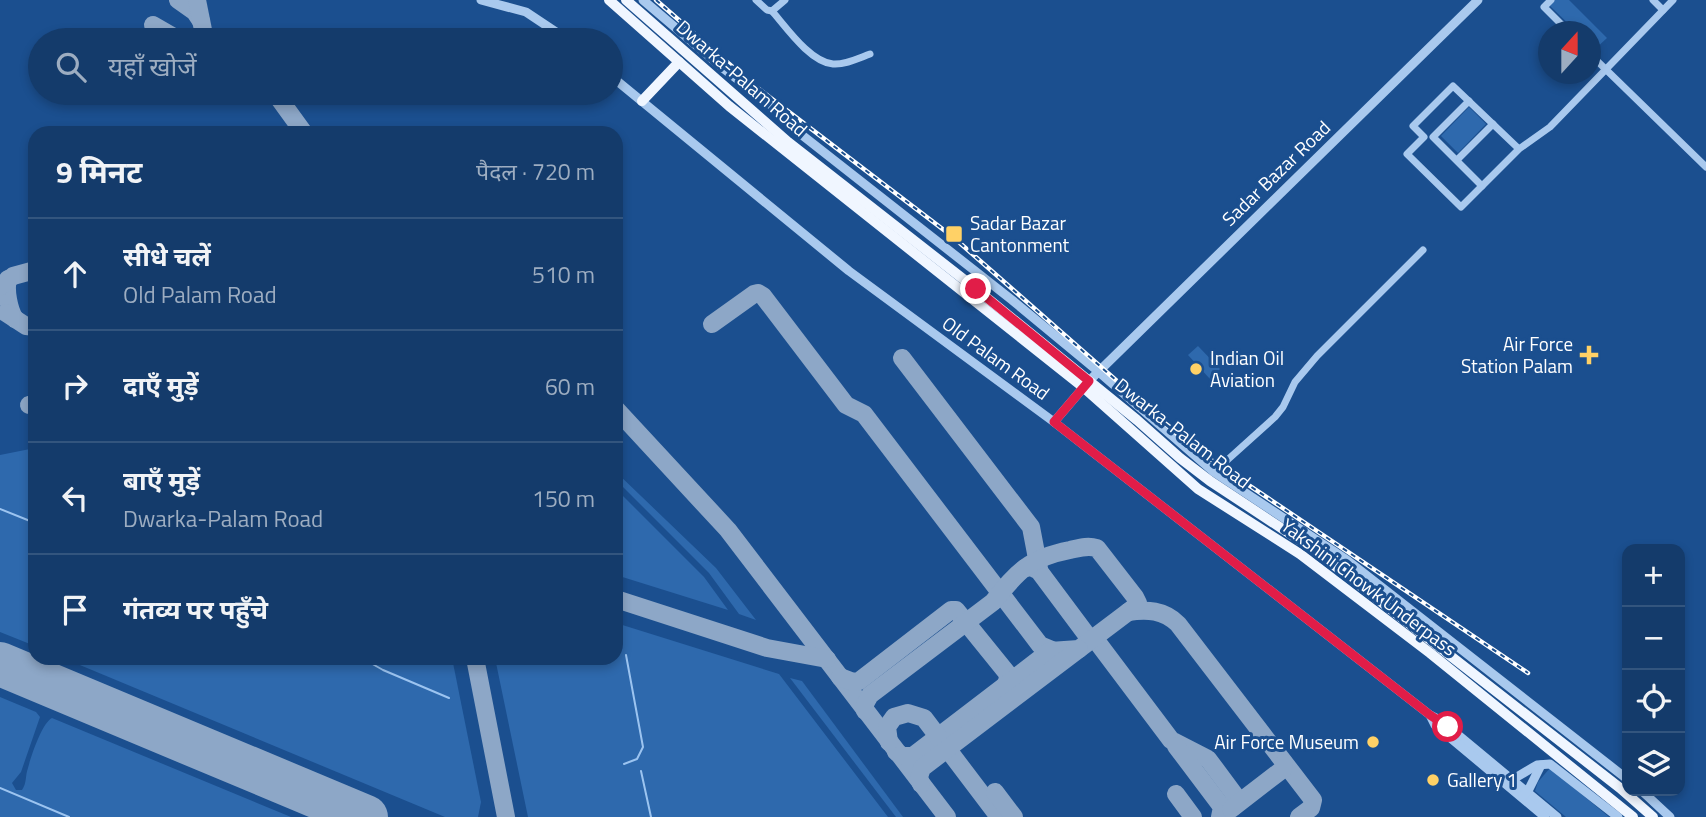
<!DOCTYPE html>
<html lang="hi">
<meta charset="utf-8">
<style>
body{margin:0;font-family:"Titillium Web","Noto Sans Devanagari",sans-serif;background:#214673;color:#f1f3f6}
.controls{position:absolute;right:21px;bottom:21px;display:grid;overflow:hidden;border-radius:14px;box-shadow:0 4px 10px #0003}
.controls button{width:63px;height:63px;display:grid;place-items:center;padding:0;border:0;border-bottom:2px solid #33557e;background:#143b6b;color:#f1f3f6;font:35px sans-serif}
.compass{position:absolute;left:1538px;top:21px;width:63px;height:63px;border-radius:50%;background:#143b6b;box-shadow:0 4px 10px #0003;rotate:21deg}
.stop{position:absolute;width:21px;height:21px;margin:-16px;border:5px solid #e11d48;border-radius:50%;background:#fff}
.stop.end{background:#e11d48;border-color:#fff;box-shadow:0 2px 7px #0008}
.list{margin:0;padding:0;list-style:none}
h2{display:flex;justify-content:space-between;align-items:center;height:91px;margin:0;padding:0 28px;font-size:30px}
h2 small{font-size:23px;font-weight:400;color:#9dadc1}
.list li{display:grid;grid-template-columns:46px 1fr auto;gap:21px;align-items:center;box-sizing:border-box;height:112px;padding:0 28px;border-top:2px solid #33557e}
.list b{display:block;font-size:26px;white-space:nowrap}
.list p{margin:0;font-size:23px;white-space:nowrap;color:#9dadc1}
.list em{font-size:23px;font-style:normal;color:#9dadc1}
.icon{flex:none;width:38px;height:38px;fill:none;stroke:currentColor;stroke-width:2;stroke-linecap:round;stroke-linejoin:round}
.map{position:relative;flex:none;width:1706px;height:817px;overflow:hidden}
.search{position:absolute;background:#143b6b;box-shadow:0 4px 10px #0003;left:28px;top:28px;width:595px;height:77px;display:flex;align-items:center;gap:18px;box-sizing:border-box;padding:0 24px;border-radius:38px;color:#9dadc1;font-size:26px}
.panel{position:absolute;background:#143b6b;box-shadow:0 4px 10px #0003;left:28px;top:126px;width:595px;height:539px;border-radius:21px}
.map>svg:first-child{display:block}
.green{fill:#2e69ad}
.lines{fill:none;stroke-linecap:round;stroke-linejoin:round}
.stream{stroke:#9cc4f0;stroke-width:2}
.taxiway{stroke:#8da7c7;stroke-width:18}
.runway{stroke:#8da7c7;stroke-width:44}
.minor{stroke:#a9c9ee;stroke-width:7}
.tertiary{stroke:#a9c9ee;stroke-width:9}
.primary{stroke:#f0f6ff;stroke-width:10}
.rail-casing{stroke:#fff;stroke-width:4.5}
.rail{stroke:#1b4f8f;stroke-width:2;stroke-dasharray:5;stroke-linecap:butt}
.route{stroke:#e11d48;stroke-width:9}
.poi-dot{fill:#ffd166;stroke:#1b4f8f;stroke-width:2.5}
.labels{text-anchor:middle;stroke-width:6;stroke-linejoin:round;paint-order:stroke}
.street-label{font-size:19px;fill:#fff;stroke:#1b4f8f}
.poi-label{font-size:19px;fill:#fff;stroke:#1b4f8f;text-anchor:start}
</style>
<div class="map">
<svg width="1706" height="817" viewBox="0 0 1706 817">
<rect width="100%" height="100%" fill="#1b4f8f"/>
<g class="green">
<path d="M1555,0H1569L1607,38L1594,50L1591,46L1590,32L1576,31L1550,6Z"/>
<path d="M1469,107L1486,124L1458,153L1441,136Z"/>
<path d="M1198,346L1220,369L1210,379L1188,355Z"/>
<path d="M35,448V646L0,632V455Z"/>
<path d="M616,472L716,568L756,620L739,614L709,573L616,480Z"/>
<path d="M616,489L704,577L728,610L616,575Z"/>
<path d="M616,623L779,674L888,817H528L495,658H616Z"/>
<path d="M63,658H452L481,802L478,817H445Z"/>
<path d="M790,678L802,681L903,817H896Z"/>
<path d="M0,697L36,712L40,717L21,772L12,783L16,790H22C27,783 25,776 28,768C31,756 42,723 52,718L291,817H0Z"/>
<path d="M1550,768L1609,817H1566L1535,791L1538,782Z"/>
</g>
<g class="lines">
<g class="stream">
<path d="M0,509L35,523"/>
<path d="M362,658L383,670L449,698"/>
<path d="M624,764L637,759L643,747L626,655"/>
<path d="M641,771L651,817"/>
<path d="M0,788L69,817"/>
</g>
<g class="taxiway">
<path d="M178,0L195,12L201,21"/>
<path d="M197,0L205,40"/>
<path d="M153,25L179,40"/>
<path d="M275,93L304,133"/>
<path d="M8,279C5,290 9,310 15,319"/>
<path d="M0,287L13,276L35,270"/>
<path d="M6,313L26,326L35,327"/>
<path d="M712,324L754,294L758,293L763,296L846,405L864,414L1040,645L1052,650"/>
<path d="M902,358L1031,527L1039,569"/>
<path d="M29,405L35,404"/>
<path d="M616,409L728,530L947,817"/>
<path d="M1025,568L1031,567L1039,571L1086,634L1098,643L1171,740L1208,759L1237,798L1233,807H1222"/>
<path d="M616,599L767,648L827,659"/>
<path d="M1128,612C1147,609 1164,610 1178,624L1313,800L1311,808L1299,817"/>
<path d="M475,658L506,817"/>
<path d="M840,677L853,682L859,681L951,610H956L1007,673L1008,679L1005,686"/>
<path d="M865,711V704L870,695L993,602C1018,571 1029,558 1070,550C1079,548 1087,545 1097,548L1135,597L1138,603L1136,606L1079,649L1050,651L913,756H903L896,752"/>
<path d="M889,742L887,727L894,717L908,713L924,718L999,817"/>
<path d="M1176,746L1222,807L1220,817"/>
<path d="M921,784L919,777L922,768L1079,649"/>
<path d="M995,792L1014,817"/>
<path d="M1176,794L1193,817"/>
<path d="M1231,809L1283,769L1284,763"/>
</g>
<path class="runway" d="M0,664L366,817"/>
<g class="minor">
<path d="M756,0L767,10L772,11L785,0"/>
<path d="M1551,0L1544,7L1569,32"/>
<path d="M1653,0L1663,10"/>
<path d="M772,11C786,27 810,62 833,64C845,65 859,58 870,54"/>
<path d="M1590,54L1706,167"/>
<path d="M1469,101L1433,137L1482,186"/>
<path d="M1519,149L1453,86L1413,126L1424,137L1407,154L1461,207L1519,149L1550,127L1673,0"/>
<path d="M1457,160L1493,124"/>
<path d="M1214,472L1275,417L1283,407L1295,382L1317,356L1423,250"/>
</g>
<g class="tertiary">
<path d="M481,0L526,12L568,40"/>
<path d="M643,0L724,69L776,109L793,128L1012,300L1099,372L1214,472L1347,560L1627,779"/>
<path d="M611,76L849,271L1054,422L1430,715L1440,720L1557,817"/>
<path d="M1054,422L1089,381L1478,0"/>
<path d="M1430,715L1435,725L1545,817"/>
<path d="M1510,781L1537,765L1550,764L1618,817"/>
<path d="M1642,791L1670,817"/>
<path d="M1523,796L1529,789L1541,765"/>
</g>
<g class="primary">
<path d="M609,0L729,106L1083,387L1198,489L1300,554L1430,653L1633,817"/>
<path d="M626,0L788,142L976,289L1137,420L1180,458L1210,481L1316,551L1620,788L1653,817"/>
<path d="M642,101L679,62"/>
</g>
<g class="rail-casing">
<path id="rail" d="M656,0L751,83L953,237L1192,447L1528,673"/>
</g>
<use href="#rail" class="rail"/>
</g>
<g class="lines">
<path class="route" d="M976,289L1089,381L1054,422L1430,715L1448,727"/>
</g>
<g class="poi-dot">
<rect x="945" y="225" width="18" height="18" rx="3.5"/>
<path d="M1585.5 344.5h7v7h7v7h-7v7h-7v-7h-7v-7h7z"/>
<circle cx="1196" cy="369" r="7"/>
<circle cx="1373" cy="742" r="7"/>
<circle cx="1433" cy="780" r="7"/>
</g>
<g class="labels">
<g class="street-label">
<text transform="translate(742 78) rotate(41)" y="7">Dwarka-Palam Road</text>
<text transform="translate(1276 173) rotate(-44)" y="7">Sadar Bazar Road</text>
<text transform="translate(996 358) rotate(36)" y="7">Old Palam Road</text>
<text transform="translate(1183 433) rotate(38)" y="7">Dwarka-Palam Road</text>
<text transform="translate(1369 587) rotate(37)" y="7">Yakshini Chowk Underpass</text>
</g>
<g class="poi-label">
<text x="970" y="230">Sadar Bazar<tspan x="970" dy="22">Cantonment</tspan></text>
<text x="1573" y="351" text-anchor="end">Air Force<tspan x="1573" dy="22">Station Palam</tspan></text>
<text x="1210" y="365">Indian Oil<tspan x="1210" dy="22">Aviation</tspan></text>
<text x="1359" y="749" text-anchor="end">Air Force Museum</text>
<text x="1447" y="787">Gallery 1</text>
</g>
</g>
</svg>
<div class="controls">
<button>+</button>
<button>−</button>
<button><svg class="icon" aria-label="locate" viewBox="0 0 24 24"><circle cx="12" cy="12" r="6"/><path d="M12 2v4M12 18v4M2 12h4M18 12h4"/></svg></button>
<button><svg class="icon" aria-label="layers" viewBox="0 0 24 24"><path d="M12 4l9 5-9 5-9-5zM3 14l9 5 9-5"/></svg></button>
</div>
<svg class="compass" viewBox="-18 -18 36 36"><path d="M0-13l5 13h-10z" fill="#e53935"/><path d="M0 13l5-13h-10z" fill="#9dadc1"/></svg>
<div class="stop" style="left:1448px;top:727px"></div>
<div class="stop end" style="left:976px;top:289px"></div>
<div class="search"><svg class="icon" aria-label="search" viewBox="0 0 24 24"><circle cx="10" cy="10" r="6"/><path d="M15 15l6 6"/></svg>यहाँ खोजें</div>
<section class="panel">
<h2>9 मिनट<small>पैदल · 720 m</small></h2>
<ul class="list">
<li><svg class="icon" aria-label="ahead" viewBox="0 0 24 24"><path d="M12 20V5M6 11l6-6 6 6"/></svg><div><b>सीधे चलें</b><p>Old Palam Road</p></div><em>510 m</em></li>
<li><svg class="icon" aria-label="right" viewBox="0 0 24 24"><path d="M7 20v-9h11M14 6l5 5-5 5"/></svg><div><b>दाएँ मुड़ें</b></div><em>60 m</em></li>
<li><svg class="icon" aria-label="left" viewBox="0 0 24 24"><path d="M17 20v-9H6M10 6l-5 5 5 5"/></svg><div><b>बाएँ मुड़ें</b><p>Dwarka-Palam Road</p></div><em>150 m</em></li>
<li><svg class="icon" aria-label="arrive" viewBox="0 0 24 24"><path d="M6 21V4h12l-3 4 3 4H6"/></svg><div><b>गंतव्य पर पहुँचे</b></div></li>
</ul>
</section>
</div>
